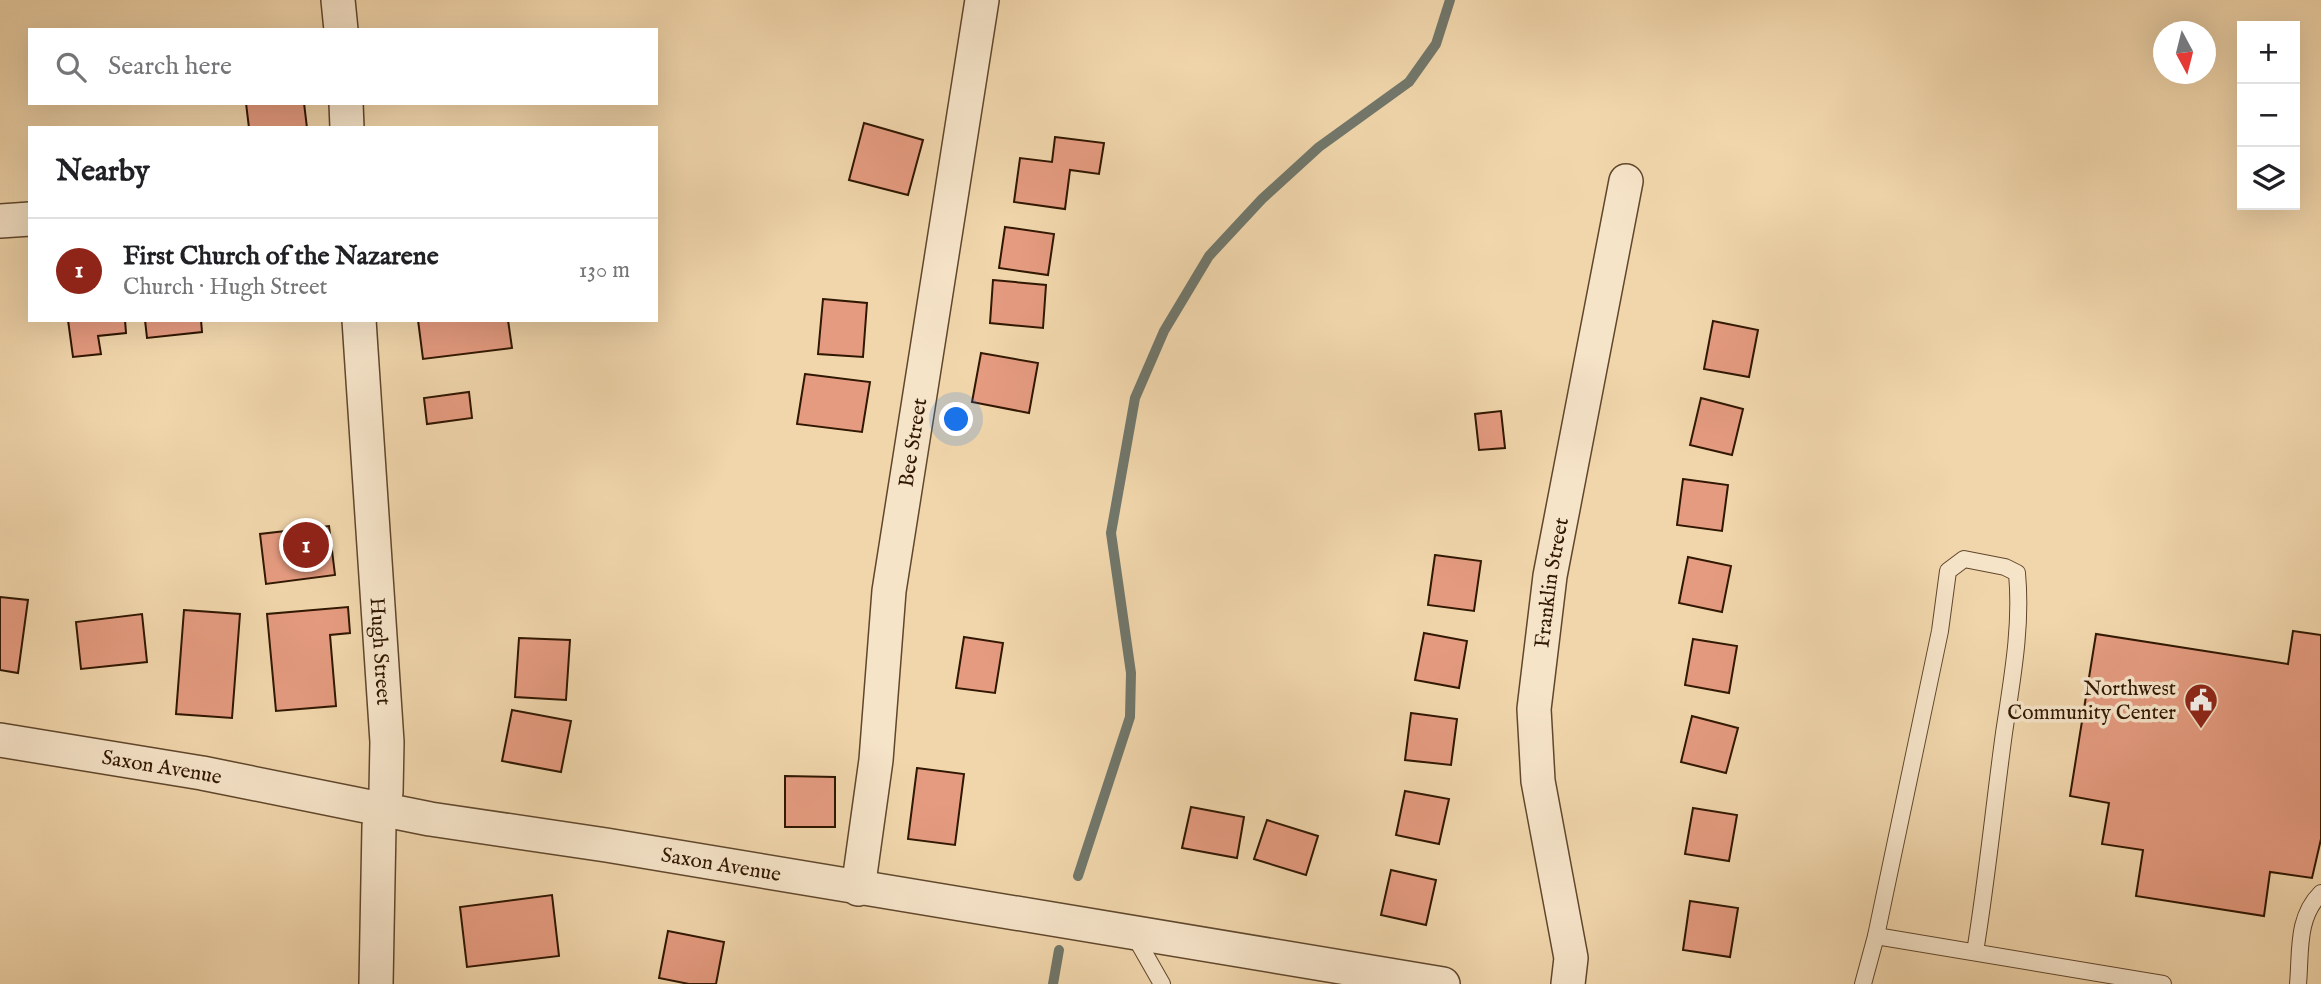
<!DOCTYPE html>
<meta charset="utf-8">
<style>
body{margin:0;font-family:"IM FELL English",serif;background:#f6f6f6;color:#202124}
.controls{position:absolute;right:21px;top:21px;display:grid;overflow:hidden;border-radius:0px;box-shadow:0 7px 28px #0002}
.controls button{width:63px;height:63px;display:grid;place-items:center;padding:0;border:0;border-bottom:2px solid #e0e0e0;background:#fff;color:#202124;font:35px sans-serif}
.compass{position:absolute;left:2153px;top:21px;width:63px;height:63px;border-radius:50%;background:#fff;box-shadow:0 7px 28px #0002;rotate:173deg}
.you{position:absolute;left:957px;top:420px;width:24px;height:24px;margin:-18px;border:5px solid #fff;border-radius:50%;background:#1a73e8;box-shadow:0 0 0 10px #1a73e833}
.badge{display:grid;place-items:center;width:46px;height:46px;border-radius:50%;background:#8f2418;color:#fff;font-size:23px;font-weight:700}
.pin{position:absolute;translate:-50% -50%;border:4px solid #fff;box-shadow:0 2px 7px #0006}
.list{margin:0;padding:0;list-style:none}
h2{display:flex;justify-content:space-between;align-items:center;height:91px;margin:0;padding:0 28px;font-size:30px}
h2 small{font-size:23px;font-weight:400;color:#757577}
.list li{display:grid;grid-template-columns:46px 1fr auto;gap:21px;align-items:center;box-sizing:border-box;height:105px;padding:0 28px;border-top:2px solid #e0e0e0}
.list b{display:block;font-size:26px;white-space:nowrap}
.list p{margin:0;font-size:23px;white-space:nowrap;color:#757577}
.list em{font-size:23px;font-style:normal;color:#757577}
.icon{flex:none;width:38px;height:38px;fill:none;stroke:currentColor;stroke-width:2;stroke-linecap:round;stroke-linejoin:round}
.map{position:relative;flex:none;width:2321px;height:984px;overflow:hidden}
.search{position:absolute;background:#fff;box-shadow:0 7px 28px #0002;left:28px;top:28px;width:630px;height:77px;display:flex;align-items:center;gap:18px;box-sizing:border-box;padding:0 24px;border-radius:0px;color:#757577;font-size:26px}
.panel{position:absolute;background:#fff;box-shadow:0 7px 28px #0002;left:28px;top:126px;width:630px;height:196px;border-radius:0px}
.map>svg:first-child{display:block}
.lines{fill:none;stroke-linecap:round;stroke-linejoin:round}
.stream{stroke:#71776b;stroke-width:10}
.building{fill:#e59b80;stroke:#301701;stroke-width:2}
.service-casing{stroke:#60472c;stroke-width:18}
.minor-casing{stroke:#60472c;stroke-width:36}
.service{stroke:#f6e4c9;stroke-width:16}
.minor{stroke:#f6e4c9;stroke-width:33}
.labels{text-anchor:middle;stroke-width:7;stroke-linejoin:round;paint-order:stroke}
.street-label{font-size:21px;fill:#301701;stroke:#f6e4c9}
.poi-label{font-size:21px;fill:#301701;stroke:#f6e4c9;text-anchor:end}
</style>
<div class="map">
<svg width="2321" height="984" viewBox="0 0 2321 984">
<rect width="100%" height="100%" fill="#f1d6ac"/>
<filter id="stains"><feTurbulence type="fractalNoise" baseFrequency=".00286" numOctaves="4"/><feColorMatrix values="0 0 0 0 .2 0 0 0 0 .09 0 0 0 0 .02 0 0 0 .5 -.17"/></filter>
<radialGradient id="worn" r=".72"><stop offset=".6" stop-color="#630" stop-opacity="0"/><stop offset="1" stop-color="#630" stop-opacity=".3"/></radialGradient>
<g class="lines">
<g class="stream">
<path d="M1078,876L1130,717L1131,673L1111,533L1135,398L1164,331L1209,256L1262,199L1319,147L1409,82L1436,44L1450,0"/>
<path d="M1053,984L1059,950"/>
</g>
</g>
<g class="building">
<path d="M246,103H304L307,128H249Z"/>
<path d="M864,123L923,140L908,195L849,180Z"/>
<path d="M1055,137L1104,143L1099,174L1070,170L1065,209L1014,202L1020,158L1052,162Z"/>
<path d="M1005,227L1054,234L1048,275L999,268Z"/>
<path d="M993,280L1046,285L1043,328L990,323Z"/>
<path d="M823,299L867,303L863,357L818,354Z"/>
<path d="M68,320H125L126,333L98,336L101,354L73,357Z"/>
<path d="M145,320H201L202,332L147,338Z"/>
<path d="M418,320H508L512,348L423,359Z"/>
<path d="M1713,321L1758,330L1749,377L1704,369Z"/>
<path d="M981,353L1038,363L1029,413L972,402Z"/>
<path d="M805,374L870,382L862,432L797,424Z"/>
<path d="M469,392L472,418L427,424L424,398Z"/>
<path d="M1701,398L1743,409L1732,455L1690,445Z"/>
<path d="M1501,411L1505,448L1479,450L1475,414Z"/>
<path d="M1683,479L1728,485L1722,531L1677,525Z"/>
<path d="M329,526L335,575L266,584L260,534Z"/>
<path d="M1435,555L1481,561L1474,611L1428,605Z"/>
<path d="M1688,557L1731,566L1722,612L1679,603Z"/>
<path d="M0,597L28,600L18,673L0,670Z"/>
<path d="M348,607L350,633L330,635L336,706L276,711L267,614Z"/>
<path d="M184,610L240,614L232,718L176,714Z"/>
<path d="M142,614L147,662L81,669L76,622Z"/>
<path d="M2293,631L2321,635V839L2312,878L2270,872L2264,916L2136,896L2143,850L2102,844L2109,803L2070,796L2096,634L2288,664Z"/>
<path d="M1424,633L1467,641L1459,688L1415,680Z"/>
<path d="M964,637L1003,643L995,693L956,688Z"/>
<path d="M519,638L570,640L566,700L515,697Z"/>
<path d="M1693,639L1737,646L1729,693L1685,685Z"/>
<path d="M512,710L571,721L561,772L502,761Z"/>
<path d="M1411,713L1457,719L1451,765L1405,760Z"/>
<path d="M1692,716L1738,728L1726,773L1681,762Z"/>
<path d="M917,768L964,774L955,845L908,839Z"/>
<path d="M785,776L835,777V827H785Z"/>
<path d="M1405,791L1449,799L1439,844L1396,835Z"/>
<path d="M1191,807L1244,817L1237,858L1182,848Z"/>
<path d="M1693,808L1737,815L1729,861L1685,854Z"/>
<path d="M1267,820L1318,836L1306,875L1254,859Z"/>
<path d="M1391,870L1436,880L1426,925L1381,915Z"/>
<path d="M552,895L559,956L467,967L460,907Z"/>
<path d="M1690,901L1738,908L1730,957L1683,950Z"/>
<path d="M668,931L724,942L716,984H689L659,978Z"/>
</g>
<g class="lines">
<g class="service-casing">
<g id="service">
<path d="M1134,935L1162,984"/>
<path d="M1876,936L1940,631L1948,571L1964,559L2005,567L2017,573C2022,627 2012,679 2004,733C1994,806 1987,879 1975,952"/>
<path d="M1863,984L1876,936L2163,984"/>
<path d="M2298,984C2301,952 2296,918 2321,893"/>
</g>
</g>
<g class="minor-casing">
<g id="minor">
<path d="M338,0L341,30"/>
<path d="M346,103L347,128"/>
<path d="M0,221L30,219"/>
<path id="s1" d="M359,320L387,742L386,792L379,826L376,984"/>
<path id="s2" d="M0,740L202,773L430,819L606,845L1443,984"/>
<path id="s3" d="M858,889L876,760L889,591L982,0"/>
<path id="s4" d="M1568,984L1571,958L1538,781L1534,709L1550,576L1626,181"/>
</g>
</g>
<use href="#service" class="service"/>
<use href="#minor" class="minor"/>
</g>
<defs>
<g id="civic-pin" transform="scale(1.75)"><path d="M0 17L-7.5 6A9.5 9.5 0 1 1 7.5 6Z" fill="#8f2418" stroke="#f6e4c9"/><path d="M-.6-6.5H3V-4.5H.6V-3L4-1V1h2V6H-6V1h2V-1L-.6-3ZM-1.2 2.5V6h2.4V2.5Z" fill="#fff"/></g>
</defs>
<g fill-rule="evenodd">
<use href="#civic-pin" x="2201" y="700"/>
</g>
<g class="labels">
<g class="street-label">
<text dy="7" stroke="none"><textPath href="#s3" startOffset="450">Bee Street</textPath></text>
<text dy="7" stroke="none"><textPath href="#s4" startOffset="406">Franklin Street</textPath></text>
<text dy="7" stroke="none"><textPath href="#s1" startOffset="332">Hugh Street</textPath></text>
<text dy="7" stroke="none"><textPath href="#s2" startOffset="164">Saxon Avenue</textPath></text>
<text dy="7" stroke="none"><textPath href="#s2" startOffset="732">Saxon Avenue</textPath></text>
</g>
<g class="poi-label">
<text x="2176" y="695">Northwest<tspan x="2176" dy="24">Community Center</tspan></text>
</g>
</g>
<rect width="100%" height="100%" filter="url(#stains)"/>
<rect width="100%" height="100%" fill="url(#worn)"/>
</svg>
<div class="controls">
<button>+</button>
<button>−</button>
<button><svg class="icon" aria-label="layers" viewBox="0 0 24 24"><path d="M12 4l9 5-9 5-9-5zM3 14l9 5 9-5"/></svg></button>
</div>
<svg class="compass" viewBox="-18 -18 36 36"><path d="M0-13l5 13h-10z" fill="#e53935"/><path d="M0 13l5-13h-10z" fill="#757577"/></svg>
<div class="you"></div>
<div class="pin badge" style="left:306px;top:545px">1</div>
<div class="search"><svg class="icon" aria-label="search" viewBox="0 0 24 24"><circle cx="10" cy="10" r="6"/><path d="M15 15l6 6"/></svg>Search here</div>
<section class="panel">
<h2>Nearby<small></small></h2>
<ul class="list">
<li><span class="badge">1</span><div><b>First Church of the Nazarene</b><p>Church · Hugh Street</p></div><em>130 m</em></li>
</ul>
</section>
</div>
